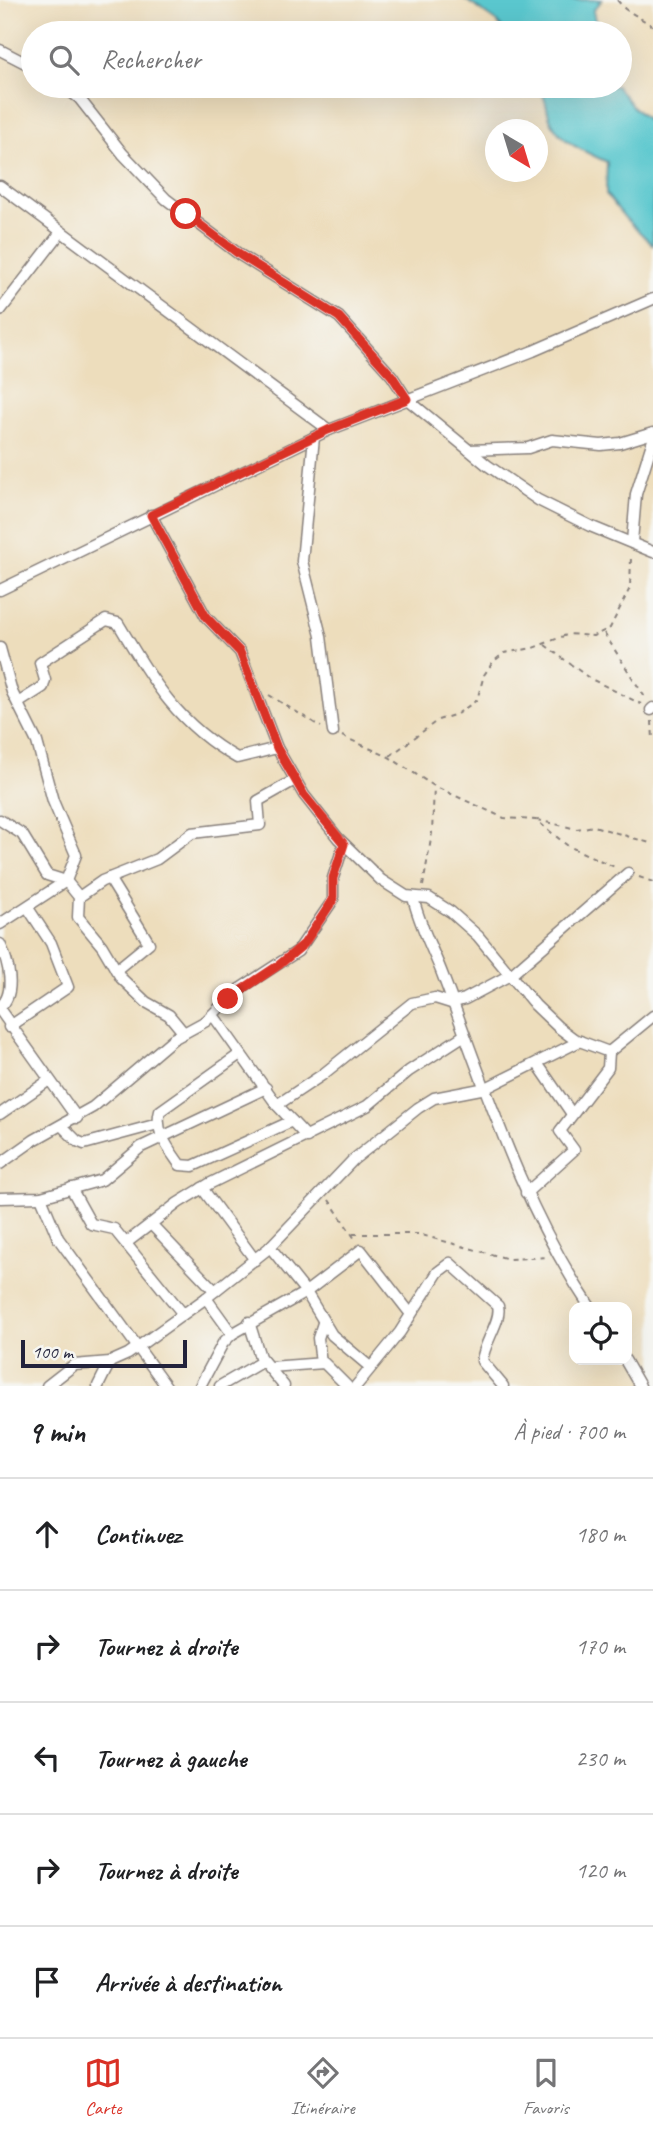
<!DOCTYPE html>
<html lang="fr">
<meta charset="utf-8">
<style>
body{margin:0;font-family:Caveat,sans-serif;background:#f2f2f2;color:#202124}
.controls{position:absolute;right:21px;bottom:21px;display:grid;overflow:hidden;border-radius:14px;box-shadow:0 7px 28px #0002}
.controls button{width:63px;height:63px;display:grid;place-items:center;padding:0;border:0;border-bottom:2px solid #e0e0e0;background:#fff;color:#202124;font:35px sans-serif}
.compass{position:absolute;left:485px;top:119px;width:63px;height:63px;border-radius:50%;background:#fff;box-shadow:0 7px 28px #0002;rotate:142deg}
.scale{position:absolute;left:21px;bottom:18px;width:166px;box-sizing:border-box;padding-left:7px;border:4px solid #22223b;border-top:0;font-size:19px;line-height:24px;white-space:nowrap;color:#22223b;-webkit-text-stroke:5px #f6f6f2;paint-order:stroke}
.stop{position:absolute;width:21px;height:21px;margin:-16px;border:5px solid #d93025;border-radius:50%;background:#fff}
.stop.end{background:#d93025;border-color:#fff;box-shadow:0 2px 7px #0008}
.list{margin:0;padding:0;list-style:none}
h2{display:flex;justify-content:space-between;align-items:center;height:91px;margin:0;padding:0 28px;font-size:30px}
h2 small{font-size:23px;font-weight:400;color:#757577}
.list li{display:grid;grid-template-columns:46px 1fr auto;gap:21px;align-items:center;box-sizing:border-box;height:112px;padding:0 28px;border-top:2px solid #e0e0e0}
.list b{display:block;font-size:26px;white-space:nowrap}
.list em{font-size:23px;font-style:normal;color:#757577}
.icon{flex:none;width:38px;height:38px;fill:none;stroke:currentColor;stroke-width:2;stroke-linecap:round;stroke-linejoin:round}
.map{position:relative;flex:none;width:653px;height:1386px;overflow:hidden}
.search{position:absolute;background:#fff;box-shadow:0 7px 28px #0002;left:21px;right:21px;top:21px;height:77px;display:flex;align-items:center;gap:18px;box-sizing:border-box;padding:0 24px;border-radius:38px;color:#757577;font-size:26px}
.sheet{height:651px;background:#fff}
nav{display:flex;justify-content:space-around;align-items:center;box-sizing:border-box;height:98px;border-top:2px solid #e0e0e0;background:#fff;font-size:19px;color:#757577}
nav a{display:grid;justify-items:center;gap:4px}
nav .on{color:#d93025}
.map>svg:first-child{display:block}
.water{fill:#5ac7ce;stroke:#3e7484;stroke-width:2}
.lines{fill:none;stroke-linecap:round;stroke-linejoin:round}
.minor-casing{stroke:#88807c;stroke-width:13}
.path{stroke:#88807c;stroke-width:2;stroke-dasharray:5 5;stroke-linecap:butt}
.minor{stroke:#fff;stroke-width:10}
.route{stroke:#d93025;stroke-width:9}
</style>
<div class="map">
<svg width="653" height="1386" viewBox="0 0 653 1386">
<rect width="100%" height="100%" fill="#f6f6f2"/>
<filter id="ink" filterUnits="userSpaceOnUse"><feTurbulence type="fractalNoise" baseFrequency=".0143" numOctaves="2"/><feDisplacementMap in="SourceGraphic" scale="14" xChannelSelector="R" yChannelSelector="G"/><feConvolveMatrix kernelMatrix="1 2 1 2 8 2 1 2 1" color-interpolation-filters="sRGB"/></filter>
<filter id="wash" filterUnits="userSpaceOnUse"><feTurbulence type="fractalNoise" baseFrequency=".00686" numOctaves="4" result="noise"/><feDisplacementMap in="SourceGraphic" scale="28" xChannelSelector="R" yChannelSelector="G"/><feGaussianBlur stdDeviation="1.57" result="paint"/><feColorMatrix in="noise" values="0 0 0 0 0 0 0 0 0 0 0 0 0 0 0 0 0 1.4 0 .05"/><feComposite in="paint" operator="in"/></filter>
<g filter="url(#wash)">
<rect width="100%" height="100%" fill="#edddbc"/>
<g class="water">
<path d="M466,0H602L593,11L598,33H506L496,21Z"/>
<path d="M538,86H616L632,106L653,125V245L626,219L606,194L607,162C586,152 563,144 552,123C545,110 548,98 538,86Z"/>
</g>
</g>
<g filter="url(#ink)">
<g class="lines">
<g class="minor-casing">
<g id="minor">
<path d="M0,50L33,67"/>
<path d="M63,86L79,98L123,154L166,199L240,255L339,317L392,376L407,399L487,465L538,500L590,526L653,552"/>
<path d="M0,186L329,430"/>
<path d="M0,311L61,232"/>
<path d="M314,437L302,561L321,636L333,732"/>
<path d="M469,450L528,448L552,440L601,445L620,443L653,433"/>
<path d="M151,515L206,617L240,652L277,748L304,795L338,838L381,880L406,896L429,898L451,912L478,936L535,1005L558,1027L574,1039L609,1052L653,1016"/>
<path d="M632,542L636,494L653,440"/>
<path d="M0,590L329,430L533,351L653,299"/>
<path d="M0,648L12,692L37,742L53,801L76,855L66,881L0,924"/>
<path d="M18,703L43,687L45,680L40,663L106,620L118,623C152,680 177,724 237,758L277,748"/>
<path d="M651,710L653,708"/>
<path d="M0,820L22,834L47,875L66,881L79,897L78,917L102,946L121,978L146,1002L169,1015L183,1032"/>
<path d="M109,878L149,943L116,970"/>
<path d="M79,897L102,881L157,859L192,833L260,825L258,801L295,780"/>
<path d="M413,897C419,925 433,949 443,976C486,1089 522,1206 590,1307"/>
<path d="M0,944C8,961 17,993 0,1007"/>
<path d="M0,1010L77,1118"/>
<path d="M213,1015L277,1105L292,1121"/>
<path d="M9,1027L68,987L51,943L28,908"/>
<path d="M240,1054L160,1111C154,1131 169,1149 180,1165L193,1166L292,1121L307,1137"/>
<path d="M537,1063L572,1114"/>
<path d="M277,1105L322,1075L412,1003L435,998L451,1003L465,999L512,974L628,873"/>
<path d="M0,1114L48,1081"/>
<path d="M62,1126L77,1141L84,1144L158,1124"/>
<path d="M0,1164L34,1140L93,1107L173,1039L206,1021L235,992L298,951L333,900V878L344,844"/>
<path d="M71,1188L91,1224L114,1229L183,1314"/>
<path d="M202,1188L255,1260"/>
<path d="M526,1193L574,1150L560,1131L608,1068L609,1052"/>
<path d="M41,1197L58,1238L166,1386"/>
<path d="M0,1198L41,1197L102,1180L141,1147L266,1088"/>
<path d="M151,1224L215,1291"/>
<path d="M126,1243L178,1203L209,1184L367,1106L409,1071L463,1036"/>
<path d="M270,1247L306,1292L332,1335L370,1367"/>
<path d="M206,1298L232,1334"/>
<path d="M249,1322L260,1357L284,1386"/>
<path d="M625,1360L640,1386"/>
<path d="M321,1363L318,1338L323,1323"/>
<path d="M270,1367L324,1363L347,1386"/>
<path d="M47,1386L74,1365L110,1362L128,1354L206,1298L269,1248L353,1160L418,1108L434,1098L486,1088L580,1041"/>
<path d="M98,1386L110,1362"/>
<path d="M200,1386L223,1343L232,1334L306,1292L361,1250L410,1313"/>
<path d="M220,1386L263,1361"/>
<path d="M356,1386L400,1332L438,1272L450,1263L498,1306C502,1320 484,1342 482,1361L503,1386"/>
</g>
</g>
<g class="path">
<path d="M617,0L625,9L653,26"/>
<path d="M604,633L646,699"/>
<path d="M545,645L589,678L641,704"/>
<path d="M269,695L321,727"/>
<path d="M652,721L653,740"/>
<path d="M342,736L389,757L434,786L504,818L536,820L568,846L617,868"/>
<path d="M390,756L438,720L457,714L477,700L484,675L493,662L504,653L533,648L569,634L593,636L610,628L630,588L631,557"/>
<path d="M537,820L577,829L594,826L653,844"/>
<path d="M639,877L653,882"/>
<path d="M423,886L432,833L434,787"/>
<path d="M329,1200L355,1239"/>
<path d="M353,1234H418L509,1259L547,1257"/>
</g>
<use href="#minor" class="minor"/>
</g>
</g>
<g class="lines" filter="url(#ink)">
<path class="route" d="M186,214L240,255L339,317L392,376L407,399L328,430L151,515L206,617L240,652L277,748L304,795L344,844L333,878V900L304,944L279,965L228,999"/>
</g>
</svg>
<div class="controls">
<button><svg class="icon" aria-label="locate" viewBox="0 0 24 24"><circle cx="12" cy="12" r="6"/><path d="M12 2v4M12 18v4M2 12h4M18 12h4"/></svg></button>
</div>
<svg class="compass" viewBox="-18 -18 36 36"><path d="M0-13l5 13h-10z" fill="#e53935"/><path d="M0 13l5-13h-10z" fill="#757577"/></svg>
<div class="scale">100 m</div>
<div class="stop" style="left:186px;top:214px"></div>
<div class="stop end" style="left:228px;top:999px"></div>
<div class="search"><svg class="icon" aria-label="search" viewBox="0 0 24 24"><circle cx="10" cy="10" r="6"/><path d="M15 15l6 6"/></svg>Rechercher</div>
</div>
<section class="sheet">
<h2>9 min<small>À pied · 700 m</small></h2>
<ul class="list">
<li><svg class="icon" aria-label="ahead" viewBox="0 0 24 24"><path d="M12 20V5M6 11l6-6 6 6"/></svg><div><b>Continuez</b></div><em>180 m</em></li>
<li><svg class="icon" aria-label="right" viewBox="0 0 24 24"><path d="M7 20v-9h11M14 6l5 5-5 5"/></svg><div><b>Tournez à droite</b></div><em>170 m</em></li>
<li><svg class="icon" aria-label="left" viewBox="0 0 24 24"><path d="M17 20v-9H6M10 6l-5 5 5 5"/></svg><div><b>Tournez à gauche</b></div><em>230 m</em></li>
<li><svg class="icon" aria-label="right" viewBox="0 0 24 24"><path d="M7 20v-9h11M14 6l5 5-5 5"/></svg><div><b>Tournez à droite</b></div><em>120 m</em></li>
<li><svg class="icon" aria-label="arrive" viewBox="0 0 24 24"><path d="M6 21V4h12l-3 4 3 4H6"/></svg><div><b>Arrivée à destination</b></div></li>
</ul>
</section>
<nav>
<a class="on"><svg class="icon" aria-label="map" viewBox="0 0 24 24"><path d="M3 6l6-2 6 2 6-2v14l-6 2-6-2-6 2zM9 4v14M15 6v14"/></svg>Carte</a>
<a><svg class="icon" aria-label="directions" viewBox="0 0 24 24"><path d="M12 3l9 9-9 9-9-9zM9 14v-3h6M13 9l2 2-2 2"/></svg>Itinéraire</a>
<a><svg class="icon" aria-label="saved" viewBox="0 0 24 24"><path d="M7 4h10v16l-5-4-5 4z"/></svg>Favoris</a>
</nav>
